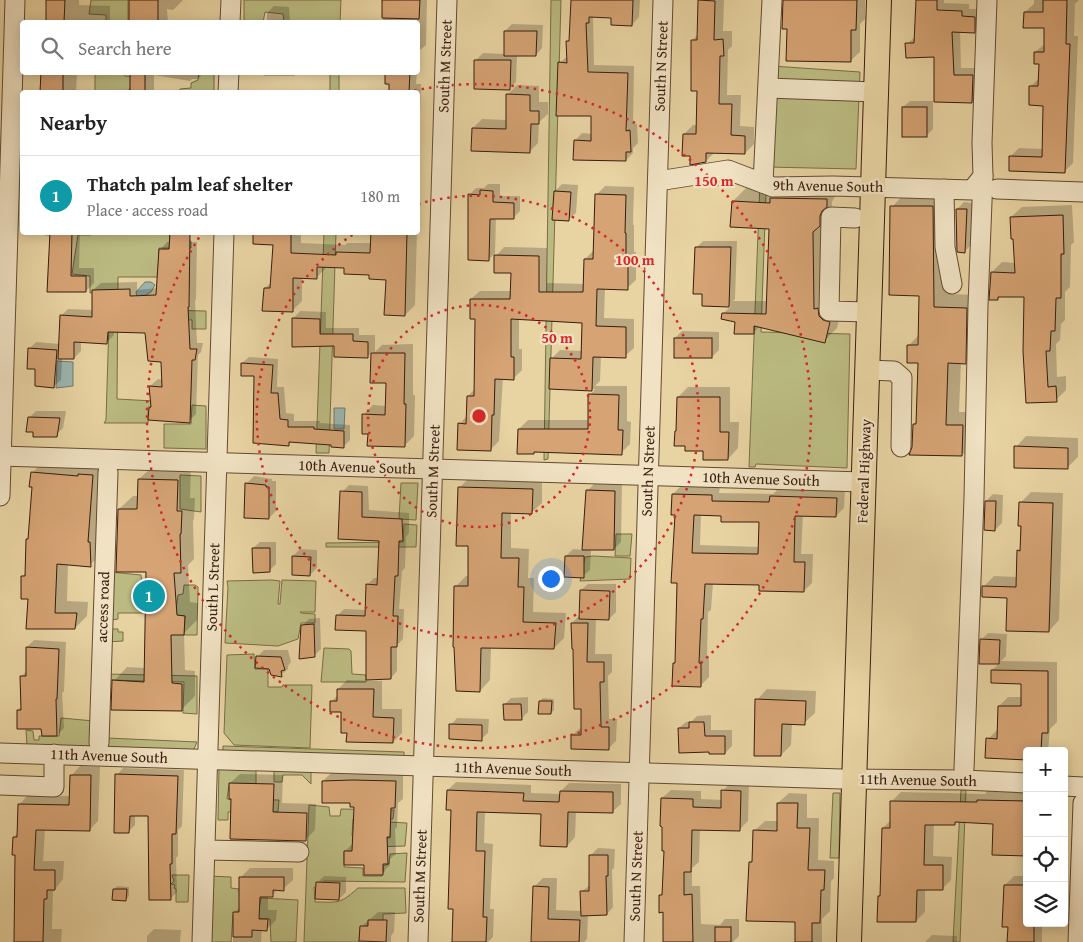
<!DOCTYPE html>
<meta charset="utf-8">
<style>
body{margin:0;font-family:"Gentium Book Plus",serif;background:#f6f6f6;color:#222}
.controls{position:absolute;right:15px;bottom:15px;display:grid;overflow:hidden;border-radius:5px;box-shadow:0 2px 12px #0003}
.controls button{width:45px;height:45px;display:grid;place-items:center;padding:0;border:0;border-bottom:1px solid #e0e0e0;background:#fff;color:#222;font:25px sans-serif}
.you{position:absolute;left:550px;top:578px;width:18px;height:18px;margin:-12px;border:4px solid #fff;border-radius:50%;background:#1a73e8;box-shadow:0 0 0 8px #1a73e833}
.badge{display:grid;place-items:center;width:32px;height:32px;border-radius:50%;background:#2563eb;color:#fff;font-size:16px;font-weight:700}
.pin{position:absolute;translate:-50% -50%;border:2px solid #fff;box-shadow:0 1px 5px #0006}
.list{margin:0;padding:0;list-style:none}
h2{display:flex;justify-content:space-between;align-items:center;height:65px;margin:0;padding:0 20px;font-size:21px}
h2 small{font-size:16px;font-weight:400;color:#767676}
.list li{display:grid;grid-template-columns:32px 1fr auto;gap:15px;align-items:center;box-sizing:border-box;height:80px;padding:0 20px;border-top:1px solid #e0e0e0}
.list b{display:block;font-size:19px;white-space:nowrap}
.list p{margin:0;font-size:16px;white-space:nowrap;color:#767676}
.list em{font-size:16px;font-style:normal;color:#767676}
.icon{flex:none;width:28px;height:28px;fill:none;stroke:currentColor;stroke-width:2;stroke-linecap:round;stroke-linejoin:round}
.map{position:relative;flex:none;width:1083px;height:942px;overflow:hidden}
.search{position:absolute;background:#fff;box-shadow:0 2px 12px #0003;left:20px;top:20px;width:400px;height:55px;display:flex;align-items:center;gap:12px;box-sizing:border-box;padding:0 18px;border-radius:5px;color:#767676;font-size:19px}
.panel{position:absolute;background:#fff;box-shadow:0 2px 12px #0003;left:20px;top:90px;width:400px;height:145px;border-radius:5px}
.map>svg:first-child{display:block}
.green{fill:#bbbb81;stroke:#7a6c47}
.water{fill:#9bb6b0;stroke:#73786f}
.shadow{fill:#0003;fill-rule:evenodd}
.building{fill:#d5a374;stroke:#381c0d;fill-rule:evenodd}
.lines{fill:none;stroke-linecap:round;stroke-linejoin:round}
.minor-casing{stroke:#644a32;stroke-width:21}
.major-casing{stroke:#381c0d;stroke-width:26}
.minor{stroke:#f0e2c3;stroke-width:19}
.major{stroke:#e8d3a2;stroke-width:24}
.ring{fill:none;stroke:#d62828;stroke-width:2.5;stroke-dasharray:2.5 5}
.labels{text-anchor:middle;stroke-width:4.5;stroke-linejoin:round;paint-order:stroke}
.street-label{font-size:15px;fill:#381c0d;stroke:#f0e2c3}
.centre{fill:#d62828;stroke:#f0e2c3;stroke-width:2.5}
.ring-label{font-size:15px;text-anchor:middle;font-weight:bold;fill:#d62828;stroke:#f0e2c3;stroke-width:4.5;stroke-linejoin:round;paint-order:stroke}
</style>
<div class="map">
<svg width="1083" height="942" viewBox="0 0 1083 942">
<rect width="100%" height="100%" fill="#e8d3a2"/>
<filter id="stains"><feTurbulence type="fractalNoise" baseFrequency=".004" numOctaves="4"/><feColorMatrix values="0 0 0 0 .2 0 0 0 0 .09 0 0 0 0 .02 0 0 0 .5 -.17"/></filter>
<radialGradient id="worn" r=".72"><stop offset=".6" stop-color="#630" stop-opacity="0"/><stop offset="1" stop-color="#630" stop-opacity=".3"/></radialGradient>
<g class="green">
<path d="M91,0H128V22H106V15L89,14Z"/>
<path d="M244,0H341L340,22H284L283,14L265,12L263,22H244Z"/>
<path d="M551,0H561L548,459L544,460Z"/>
<path d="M767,0L772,66L860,72L856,169L767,167L761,332L850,334L847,468L756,464L755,467H749Z"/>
<path d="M95,73H125V76L141,77L142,88L129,89V92H95Z"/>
<path d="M199,73H214V92H180V89L191,88V83L198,80Z"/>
<rect x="330" y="73" width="9" height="19"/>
<path d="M92,232L170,233V240L191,241V248H159L158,277H118L117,399L153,401L154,407H148V423H104L106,420L110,290L90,293V276L72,274L78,235H91Z"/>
<path d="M324,233H336L329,453H316Z"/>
<path d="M157,310L206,311V329H192V320L167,319Z"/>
<path d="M192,405L206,406V449L164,448V424H191Z"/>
<path d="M180,475L201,476V512L180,509Z"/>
<path d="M401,483H418L416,520L399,519Z"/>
<path d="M404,524L417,525L416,547H326V543L403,542Z"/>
<path d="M616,534H632L630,556H615Z"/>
<path d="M593,556L631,558L630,579L580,581L585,557Z"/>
<path d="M110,572L141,575L142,586H156L176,609L178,595L183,594L184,585H195L198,587L197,635H184L185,616L153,614L152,609H145V613H118V619L111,620L112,629H118V632H123V641L106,642L105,674L197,676V714L183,713L184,682L109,680L107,738L197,742L194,749L191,751L27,745L26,730L33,731L34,740H39V736H59L61,718L94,721Z"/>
<path d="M272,580L280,581L278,604H280L282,580L316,581L315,612H300L301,613L315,614V623H301L298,639L278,646L225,643L228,587L227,581Z"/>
<path d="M324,648L349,649L351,651L352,674L366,675V682H321Z"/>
<path d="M254,654L255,669H268V687H282L283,685H312L310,748L234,745L224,733L227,655Z"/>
<path d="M223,746L404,752V758L223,754Z"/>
<path d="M274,766L311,769V784L302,775H283L282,782H274Z"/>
<path d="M256,767V785H229L227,799L279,800L278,812H228V820H218L219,768Z"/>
<path d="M961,790H966L960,942H953Z"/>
<path d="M833,793H840L839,858H830Z"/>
<path d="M309,805L329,807L330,816H340L341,809L394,810L393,819H353L352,836L390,838V822L407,823L405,846L373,847L371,853L344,852V867L363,868V876H382L381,873L384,872L383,866L389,864L390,854L407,853L405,882L324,881L323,887H314L315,902C338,902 339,905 358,888H405L406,913L383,914V921L368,922V927H360L359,942H304Z"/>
<path d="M172,875H189L188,902H176V889L174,888L175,885L171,884L174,881Z"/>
<path d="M208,876L231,877V888L239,889L240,899L252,905H260L261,898L298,900L296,942H271L270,919L253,918L252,914L233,915L231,942H209Z"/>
</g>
<g class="water">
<path d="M145,282H151L155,285L151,292L141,298L137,297L136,292Z"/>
<path d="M57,361L73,362V386L56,388Z"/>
<path d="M334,408H345L344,429H334Z"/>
</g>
<g class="shadow">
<path d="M47,0H79V5L110,6V22H45L47,18Z"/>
<path d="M130,0H183L173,10L167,9L168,22H130Z"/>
<path d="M384,0H427L426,45L418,52V22H383Z"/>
<path d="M572,0H640L639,17L632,25L613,17L593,16L594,65L634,66L633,124H637L638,143L633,148V153L626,160L575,141L582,133L592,134L593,115L559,63L568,56L567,42L571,38Z"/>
<path d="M699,0H724L723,31H732V46L728,50L727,95H741L740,126L754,127V144L745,153L715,152L706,161L691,155L684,134L693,125H698V89L692,41L698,34Z"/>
<path d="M784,0H865V19L860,24V52L850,61L788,27Z"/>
<path d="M915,0H944V3L969,4V9H982V24L974,32L960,31L961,68H980L979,94L972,102L933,101V129L926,136L903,107L910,101H935L936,55L907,44L916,36L917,0Z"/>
<path d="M1034,0H1079L1075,4L1074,36H1078L1073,163L1064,172L1010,157L1019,148L1043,149L1044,104L1031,86L1040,77V62L1035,52L1045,44V27L1025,12L1034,4Z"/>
<path d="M274,6L289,7L290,22H267V13Z"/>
<path d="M512,24L543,25L542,48L536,55H517L516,82L509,89L476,60L483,53L505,54V31Z"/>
<path d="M42,72L77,74L76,92H41Z"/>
<path d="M127,72H204L198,79H192L190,81L154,75V92H131V74Z"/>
<path d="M264,72H298L294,76H264Z"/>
<path d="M387,72H417L416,84H421L419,141L418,142V92H390V83Z"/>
<path d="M517,85L539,86V102H548V114L539,122L538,143L529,152L473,128L482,119L507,120L508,94Z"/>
<path d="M488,184H500V196H520V211L513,218L496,217L495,253L488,260L469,195L476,188H484Z"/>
<path d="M562,184L578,185L576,213L569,219L555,191Z"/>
<path d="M605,186L634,187L633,225H634V252H636V280L627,288H605L604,318L634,319V348L625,356H601L600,381L595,386H627V421L631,422L630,444L621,453L535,451L533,453L519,429L528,420H589L590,395L595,389L550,388L551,359L560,350L583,351L584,322L519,318V349H522V370L513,379L503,378L499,441L490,450L459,424L468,415V396L476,388L477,318L471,299L480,291H511L512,272L496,256L504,247L547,248V283L585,284V259L594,250L596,195Z"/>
<path d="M746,188L839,192L834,198L832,202L827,297L842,309L837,328L824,341L760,326L753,333L723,314L731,306L703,305V293L696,248L703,241H737L735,299L733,301H768L770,228L733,201Z"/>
<path d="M905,193H946L947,294L980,295L979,349L965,362H961L959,412H976V441L962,455L914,447V424L918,420L919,362L908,346L919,335L920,294L892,207Z"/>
<path d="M964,202L973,203L972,244L965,251L957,209Z"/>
<path d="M1072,205L1074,242L1071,245L1070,287L1065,292V320L1061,324L1060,340L1056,344L1057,377L1066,376V390L1056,400L1027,402L1025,296L1001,295L998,299L992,272L1002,262L1015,263L1011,217L1022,207Z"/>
<path d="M45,232H80L79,268H94V283L86,291H48L51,236H45Z"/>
<path d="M254,232H301V243L345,245L347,243H372V232H417L415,305L405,315L387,278L345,267L326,266V268L316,278L302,277V301L292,311L265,288L272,282L274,243Z"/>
<path d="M167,242H197L196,299L195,301L197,343H203L201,352L198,355L196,414L189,421L152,406L150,386L158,379L163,380L162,360L146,332L114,331V335L107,342L81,341V351L74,358H62L61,380L54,386L36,368L29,349L36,342L60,344L61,316L68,309L94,310L93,290L101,283L137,282V290L158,288L160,250Z"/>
<path d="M300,311L326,312V328H359V335H375V352L382,345L413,344V395H415L414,436L404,446L369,433L364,414L373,405L386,406L387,382H372L373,351L368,356L335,345L294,318Z"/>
<path d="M682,331L719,332V350L712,357L675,338Z"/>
<path d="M249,357L278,359L277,387H284L286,413L294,414V421H320V423L350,425V440L343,447L332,444L292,441L289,444L256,375L242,363Z"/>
<path d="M688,387H730V422H739L738,448L728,459L686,445L676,431L678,429V397Z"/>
<path d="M36,411H66L63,428L56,435L34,431L29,418Z"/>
<path d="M1026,436L1078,438V457L1067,468L1016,447Z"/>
<path d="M44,461L104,463L102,553L90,565L68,564L67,601L88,602L87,616L75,628L30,598L22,577L26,573L34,486L32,473Z"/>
<path d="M153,466L191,467L190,498H195L194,519L193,521L194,559L188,565L190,602L198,603L197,620L184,633L185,670L195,671V696L181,710L114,681L127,667L145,668L147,571L119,509L133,496H139V479Z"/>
<path d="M254,476L272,479V481H276V511L269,518L247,483Z"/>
<path d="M469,478L542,480V503L531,513L511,512V548L529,549L528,578H534L533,612L566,613L564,638L554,648L491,647L490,680L480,691L456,586L466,576H469L470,545L459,488Z"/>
<path d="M594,484L622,485L621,542L614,549H591L590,570L583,576L566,556L573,549L583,550L587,491Z"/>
<path d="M349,485L368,486L369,510L409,513V533L406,537L405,568L402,571L399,609H404L403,639L397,645V671L391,678L367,630L337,616L344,609L366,610L367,585L374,578H378L380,539L342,492Z"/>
<path d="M681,486L720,487L719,493L773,494L779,488L845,490L844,508L836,516L803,515L801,554H813L812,583L804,591L760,584L713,583L711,610L708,612L707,656H709V677L700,686L674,663L676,661L679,582L677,514L673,494ZM701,514L722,515L761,521L760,547L700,545Z"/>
<path d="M1031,492L1063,493L1059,620L1049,631L1008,597L983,587L994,576L1017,577L1018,551L1021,548L1020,503Z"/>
<path d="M993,494L1003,495L1002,523L995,530L986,501Z"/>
<path d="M260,542H276V564L269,571L253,548Z"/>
<path d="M300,549L317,550V568L310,575L293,556Z"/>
<path d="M588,584H616V612L609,619L596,618L595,654H612V672L608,676L609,719H617L616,741L608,749L572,735L582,727V708L572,623L580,615L581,590Z"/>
<path d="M320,618L321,649L314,656L302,626L309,619Z"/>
<path d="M988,633L1007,634L1006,656L1001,661L1057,662V722L1050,729L1048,751H1027L988,739L998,729L999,706L1008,697H1022L1023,683L992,670L1000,663L980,662L981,640Z"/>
<path d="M34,640L66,642L64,691L62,693L64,728L57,735L43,728L18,710L22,706V676L27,670V647Z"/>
<path d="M264,650H288L291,662L288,666V669L281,675L257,657Z"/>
<path d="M347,680L382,681V709H402V733L393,742L348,732L343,711L332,701L338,695V689Z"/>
<path d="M767,689L816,691L815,713L804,723H792L791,745L781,755L757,700Z"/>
<path d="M528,697V712L521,719L505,704L511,698Z"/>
<path d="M543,698L554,699V710L551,713L540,701Z"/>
<path d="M711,715V730H732V746L725,753L679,728L686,722L692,721L697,716Z"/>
<path d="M457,718L489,719L488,733L481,739L451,725Z"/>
<path d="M80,766L100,767L98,821L89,830L45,829L43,861H64L63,879L53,892L52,929H62L61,942H15L17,854L14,837L18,833L19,805L28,795L70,796L71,776Z"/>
<path d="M123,768L184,770L182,826L178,830V856L176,858L177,892L170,899L149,815H135V825L128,832L117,775Z"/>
<path d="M331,773L403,774V799L398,803L397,827L395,829L396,854L390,859V865L382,873L345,851L354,842L355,806L323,781Z"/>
<path d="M240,774L283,775L282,803L316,804L315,830L306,839L232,797L230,783Z"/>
<path d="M456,782L531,785V793L561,794V791L569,783L621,784V804L612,812L576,811L575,837L567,846L542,812L485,811L484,843L493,844L490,909H494L493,937L488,942H453L454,908L452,809L448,790Z"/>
<path d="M731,782H749L748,821L740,829H700L699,862L692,868V886H700L701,924L720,925L725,919H739V936L733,942H664V911L660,896L663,892L665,850L662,798L671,790L701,791V799L723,800V791Z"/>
<path d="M987,791L1027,792V854L994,822L957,821L955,824L934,823L933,856L952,857L951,880L942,889H925V912L916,921L879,896L881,894L883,828L891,820L892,801L901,792L985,794Z"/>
<path d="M789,793L807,794V818H819L818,860L834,861V878L831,881L830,911L822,919V942H796V921L750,862L754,858V831L765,821H778V803Z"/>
<path d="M598,848L615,849L614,868L612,870L613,907L607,914H588L587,939L584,942H532L534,887L543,878H557L556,910L582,911L581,892L590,885L591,855Z"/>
<path d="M250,868H293V880L283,889H278L272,896L268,895V910H277L276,920L267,929H262L261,942H233L235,912L240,907L241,877Z"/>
<path d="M324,876L346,877V892L339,899L317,883Z"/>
<path d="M1014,876H1027V923H1052L1048,927L1042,926V942H1009V926L1005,885Z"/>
<path d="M117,886L129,887V896L126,899L114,890Z"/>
<path d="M378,912H395L394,932L391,936V942H360L361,927Z"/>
<path d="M154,929L181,930L180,942H147V936Z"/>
<path d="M932,935L957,936V942H925Z"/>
</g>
<g class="building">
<path d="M46,0H65L64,22H46Z"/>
<rect x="129" y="0" width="29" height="22"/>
<path d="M382,0H420L419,19L382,18Z"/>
<path d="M571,0H633L632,26L611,25V18L589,17V23H586L588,72L628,73L626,131L630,130L631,152H626V161L573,160L574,140L591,141V116H556L558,62L567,63L566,41H569Z"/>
<path d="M698,0L715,1L714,40L723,39L724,56H720L719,104H732L731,135L745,136V154L706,153V162L690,165V156H682L683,134H696L697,91H691V40H697Z"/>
<path d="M783,0H857L856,30H851V62L786,61L787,29H782Z"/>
<path d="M916,0H937V10L962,11V16L975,17V33L952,32L954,75H973L972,103L934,102V57L906,58L905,43H914Z"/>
<path d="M1043,0H1067L1066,44H1070L1065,173L1009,171V156L1042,157L1043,106L1029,105V86H1038L1039,64H1034V52H1044V28H1023L1024,12H1043Z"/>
<path d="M504,31H537L536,56H504Z"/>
<path d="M474,60H511L510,90L474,89Z"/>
<path d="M41,72H63V92H40Z"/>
<rect x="130" y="72" width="15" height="20"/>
<path d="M385,72H410L409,92H389V84H385Z"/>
<path d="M506,94L530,95V111H539V124H531L530,153L471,151L472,128L506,129Z"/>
<rect x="902" y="107" width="25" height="30"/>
<path d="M480,190L493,191V202L514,203V219H490L489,261L468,260V194L480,195Z"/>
<path d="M554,191L571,192L569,221L552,220Z"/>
<path d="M595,194L626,195L625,233H626V260H628V290L597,289L596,326L626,327V358L593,357L592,391L549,389L550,358L581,359L582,323L511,319V357H514V380L495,379L494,415H492L491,451L457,450L458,423L466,424L467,396H474L475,319H470V299H510L511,273H494V255L539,256V292H583L584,259H593Z"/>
<path d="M770,198L827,199V207L822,211L820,216V226L813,232L814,309L818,308L819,316L823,320L830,322L825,343L754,326V334H734L735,322L721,319L722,313L766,314L769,229L730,227L732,201L770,203Z"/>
<path d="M890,206H933L934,307L967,308L966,364L948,363L946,425H963L962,456L909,455L912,447L913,424H916L918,363H907V345H918L919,296L889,295Z"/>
<path d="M956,209H967L965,253L957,252Z"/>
<path d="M1063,215L1064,254H1061V298H1056L1055,331H1051L1050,351H1046L1048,387L1056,386L1057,402L1026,403L1023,351L1024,297H998V300H989L991,272L1015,273L1013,239H1011L1010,217Z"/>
<path d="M50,232H72L71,276H86V292H47Z"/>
<path d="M170,232H190L189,307H188L190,349H197L195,360H192L190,423L148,420L149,408L151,407L149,386L162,387L161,362L148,361L145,333L108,332L107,344L74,342V359H58L60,315L92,317V290L130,289V296L156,295L159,249H169Z"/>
<path d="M253,232H291V253L336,255V252L370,253L371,232H407L405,316L384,315L386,280L369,279V275L344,274V268L317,267V279L293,278V312L262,311L264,288H270L273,245L253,244Z"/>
<path d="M695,247H731L729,307L702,306V294H693Z"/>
<path d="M292,318L320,319V334H353V341L368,342V358L334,357V346L292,347Z"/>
<rect x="674" y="338" width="38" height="20"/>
<path d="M28,348L57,350L54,388L35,386V369H27Z"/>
<path d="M371,353H405L404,404H406L405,447L367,446L368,434H362V414L385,415L386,383H370Z"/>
<path d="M241,363L273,365L271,393H278L280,419L288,420V427H314V429L344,431V448L331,447V445L289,442V446L253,443L254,376H241Z"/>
<path d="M588,394L619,395L618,430H623L622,455L534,452V454H517L518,429H588Z"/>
<path d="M677,397H720V432H729L728,460H703V451H685V446H674L675,431H676Z"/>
<path d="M28,417L60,418L57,437H33V432H26Z"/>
<path d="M1014,446L1068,448V469L1014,468Z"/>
<path d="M31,472L78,476V474L93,475L88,542H90L91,567L57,564L55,613H77L75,629H26L28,599H21V576H25L26,539H28L32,487H29Z"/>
<path d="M138,479L178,480L177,511H182L181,534H180L181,573H174L177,615L185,616L184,635H171L172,683L182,684V711L111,710L112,680L144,682L146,572H116L118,509H137Z"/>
<path d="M245,483L266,485V487H269V519L244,518Z"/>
<path d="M458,487L533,489L532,514L502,513L501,558H519L518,587H524L523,622L556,623L554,649L481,648L480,692L456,691L454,647H453L454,586H468V546H456Z"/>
<path d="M586,490L615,491L614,550H582Z"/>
<path d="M340,491L362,492V517L402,519L403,541H399L398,576H395L393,616H398L397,647H391V679L366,680V631L335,630L336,615L365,616L366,584L377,585L379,541L338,539Z"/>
<path d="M672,494L712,495V501L769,502L770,496L837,498L836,517L795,516L794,562H805L804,592L759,591V585L705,584L703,619H701L699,663H701V687L672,686L673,663H675L677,583H671L675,515H671ZM694,515L721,516V522H759L758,554L692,553Z"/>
<path d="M985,501H996L995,531L984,530Z"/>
<path d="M1019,502L1053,503L1049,632L1006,631L1007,598L982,597V586L1016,587L1017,550L1020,551L1021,526H1018Z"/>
<path d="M252,548H270V572L253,573Z"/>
<path d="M292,556L311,557L310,576L292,575Z"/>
<path d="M565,556H584V578L564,577Z"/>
<path d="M580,590L610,591L609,620L579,619Z"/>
<path d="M571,623H588L587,662H604V682H600L601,727H609V750L571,749V735H581V709H574L573,649H572Z"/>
<path d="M314,624L315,657L299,659L301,625Z"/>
<path d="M980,639L1000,640L999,664H979Z"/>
<path d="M26,647L59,649L57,699H56L57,736H42L41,729H17V710H21L20,676H26Z"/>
<path d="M256,656L281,657L285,670L281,671L282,677L271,675L269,669L255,668Z"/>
<path d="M991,670L1048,671V733H1042L1041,751H1027V760L985,758L986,738L997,739L998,706H1021V684L991,683Z"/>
<path d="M337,689H374L373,717L394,718L393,743L346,742L347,733H341V712H330V701H337Z"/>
<path d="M755,699L806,701L805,725L782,724L781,756H754Z"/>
<path d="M539,701H552L551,714H538Z"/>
<path d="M503,704H521L522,720H504Z"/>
<path d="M689,722H704L705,736H725V754H709V752L679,753L678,728H689Z"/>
<path d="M449,724L482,725V741L449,739Z"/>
<path d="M115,774L178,776L176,834H172V864H170L171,900H149L148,816H130L129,833H114Z"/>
<path d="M70,775H91L90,831L36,830L34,870H55V890H47V899H44L43,942H14L15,855H12L13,837H17L18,804L69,805Z"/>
<path d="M352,780L396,781L395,808H391L390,837H387L388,864H383V875H364V865H344V851H352L354,807H350V803H322V781Z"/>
<path d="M229,783L274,784L273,812L307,813L306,841L230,839L231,799H229Z"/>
<path d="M447,790L524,793L523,801L559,802L560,791L613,792V813L568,812L567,847L540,846L541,814L477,812L476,851H485L483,917H487L486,942H452L453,909H448L451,810H446Z"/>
<path d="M721,790L741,791L740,831L692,830L691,872H684V895L692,894L693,942H663V912L659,913V895H662L664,851H662V827L660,826L661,798L693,799V807L721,808Z"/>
<path d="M977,800L1027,801V856L992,855L993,824L955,822V825H925L924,865H943V890H917L916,922H877L878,896H880L882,828H890V801L977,802Z"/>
<path d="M777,803H798L797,828H810L808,870H825L824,890H821L820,923H812V942H795V922L746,921L749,862H752L753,830L777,831Z"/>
<path d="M589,855H608V876H606L607,915L581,916L580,891H589Z"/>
<path d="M239,877H284V891L273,890V897H260L259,919H268L267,931L252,930V937H233V912H239Z"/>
<path d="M316,882L340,883L339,900L315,899Z"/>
<path d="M1004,885H1027V923H1034V942H1007L1008,927H1002Z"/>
<path d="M533,886L549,887L548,919L580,920L579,942H531Z"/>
<path d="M113,889H127L126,901L112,900Z"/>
<path d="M368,920H387L386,942L359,941L360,926H368Z"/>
<rect x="715" y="927" width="16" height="15"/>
</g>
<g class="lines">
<g class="minor-casing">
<g id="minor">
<path d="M230,22L231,0"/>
<path d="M768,88L876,92"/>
<path d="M228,92L229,72"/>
<path d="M658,181L728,170L773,187L833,186L972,190L983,176L982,143L987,0"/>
<path d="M763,183L772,0"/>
<path d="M944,189L945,247L952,284"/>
<path d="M997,189L1083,192"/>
<path d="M855,218L831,217L829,311L869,312"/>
<path d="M867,370L894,371L902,378L901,447"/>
<path d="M0,456L863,482"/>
<path d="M0,496L15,0"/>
<path d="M99,743L108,472"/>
<path d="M0,753L842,779L964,780L1027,783"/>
<path d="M964,769L974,498L978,305L983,176"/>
<path d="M0,785L54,787V754"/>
<path d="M1064,786L1083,787"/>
<path d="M205,850L299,852"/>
<path d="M202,942L224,232"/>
<path d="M418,942L447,0"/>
<path d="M634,942L663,0"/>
<path d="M1078,942L1083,803"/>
</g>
</g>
<g class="major-casing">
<path id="major" d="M849,942L879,0"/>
</g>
<use href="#minor" class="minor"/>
<use href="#major" class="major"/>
</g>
<g class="ring">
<circle cx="479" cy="416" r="111"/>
<path d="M418 204A221 221 0 1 1 355 233"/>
<path d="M407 92A332 332 0 1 1 202 233"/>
</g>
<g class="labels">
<g class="street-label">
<text transform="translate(445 66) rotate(-88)" y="5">South M Street</text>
<text transform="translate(661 66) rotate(-88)" y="5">South N Street</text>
<text transform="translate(828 186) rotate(1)" y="5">9th Avenue South</text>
<text transform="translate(357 467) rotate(2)" y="5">10th Avenue South</text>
<text transform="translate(433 471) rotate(-88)" y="5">South M Street</text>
<text transform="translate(648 471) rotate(-88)" y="5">South N Street</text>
<text transform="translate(864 471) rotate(-88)" y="5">Federal Highway</text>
<text transform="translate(761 479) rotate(2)" y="5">10th Avenue South</text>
<text transform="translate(213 587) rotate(-88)" y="5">South L Street</text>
<text transform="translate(103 607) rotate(-88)" y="5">access road</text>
<text transform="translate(109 756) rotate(2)" y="5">11th Avenue South</text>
<text transform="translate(513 769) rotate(2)" y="5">11th Avenue South</text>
<text transform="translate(918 780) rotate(1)" y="5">11th Avenue South</text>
<text transform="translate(420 876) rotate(-88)" y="5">South M Street</text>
<text transform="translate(636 876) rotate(-88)" y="5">South N Street</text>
</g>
</g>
<circle cx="479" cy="416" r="8" class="centre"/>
<g class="ring-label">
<text x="714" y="186">150 m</text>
<text x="635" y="265">100 m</text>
<text x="557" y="343">50 m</text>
</g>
<rect width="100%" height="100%" filter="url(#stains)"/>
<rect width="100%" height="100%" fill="url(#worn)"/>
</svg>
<div class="controls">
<button>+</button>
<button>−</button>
<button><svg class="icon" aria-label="locate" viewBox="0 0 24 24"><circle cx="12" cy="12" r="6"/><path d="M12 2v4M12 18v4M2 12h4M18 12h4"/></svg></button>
<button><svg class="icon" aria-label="layers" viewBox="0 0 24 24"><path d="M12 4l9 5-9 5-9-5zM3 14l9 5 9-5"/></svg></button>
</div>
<div class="you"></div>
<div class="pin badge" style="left:149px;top:596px;background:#0f9aa8">1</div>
<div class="search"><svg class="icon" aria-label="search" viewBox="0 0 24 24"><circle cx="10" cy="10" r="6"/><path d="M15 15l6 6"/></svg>Search here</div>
<section class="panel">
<h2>Nearby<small></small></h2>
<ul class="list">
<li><span class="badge" style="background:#0f9aa8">1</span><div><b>Thatch palm leaf shelter</b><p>Place · access road</p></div><em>180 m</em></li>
</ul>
</section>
</div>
